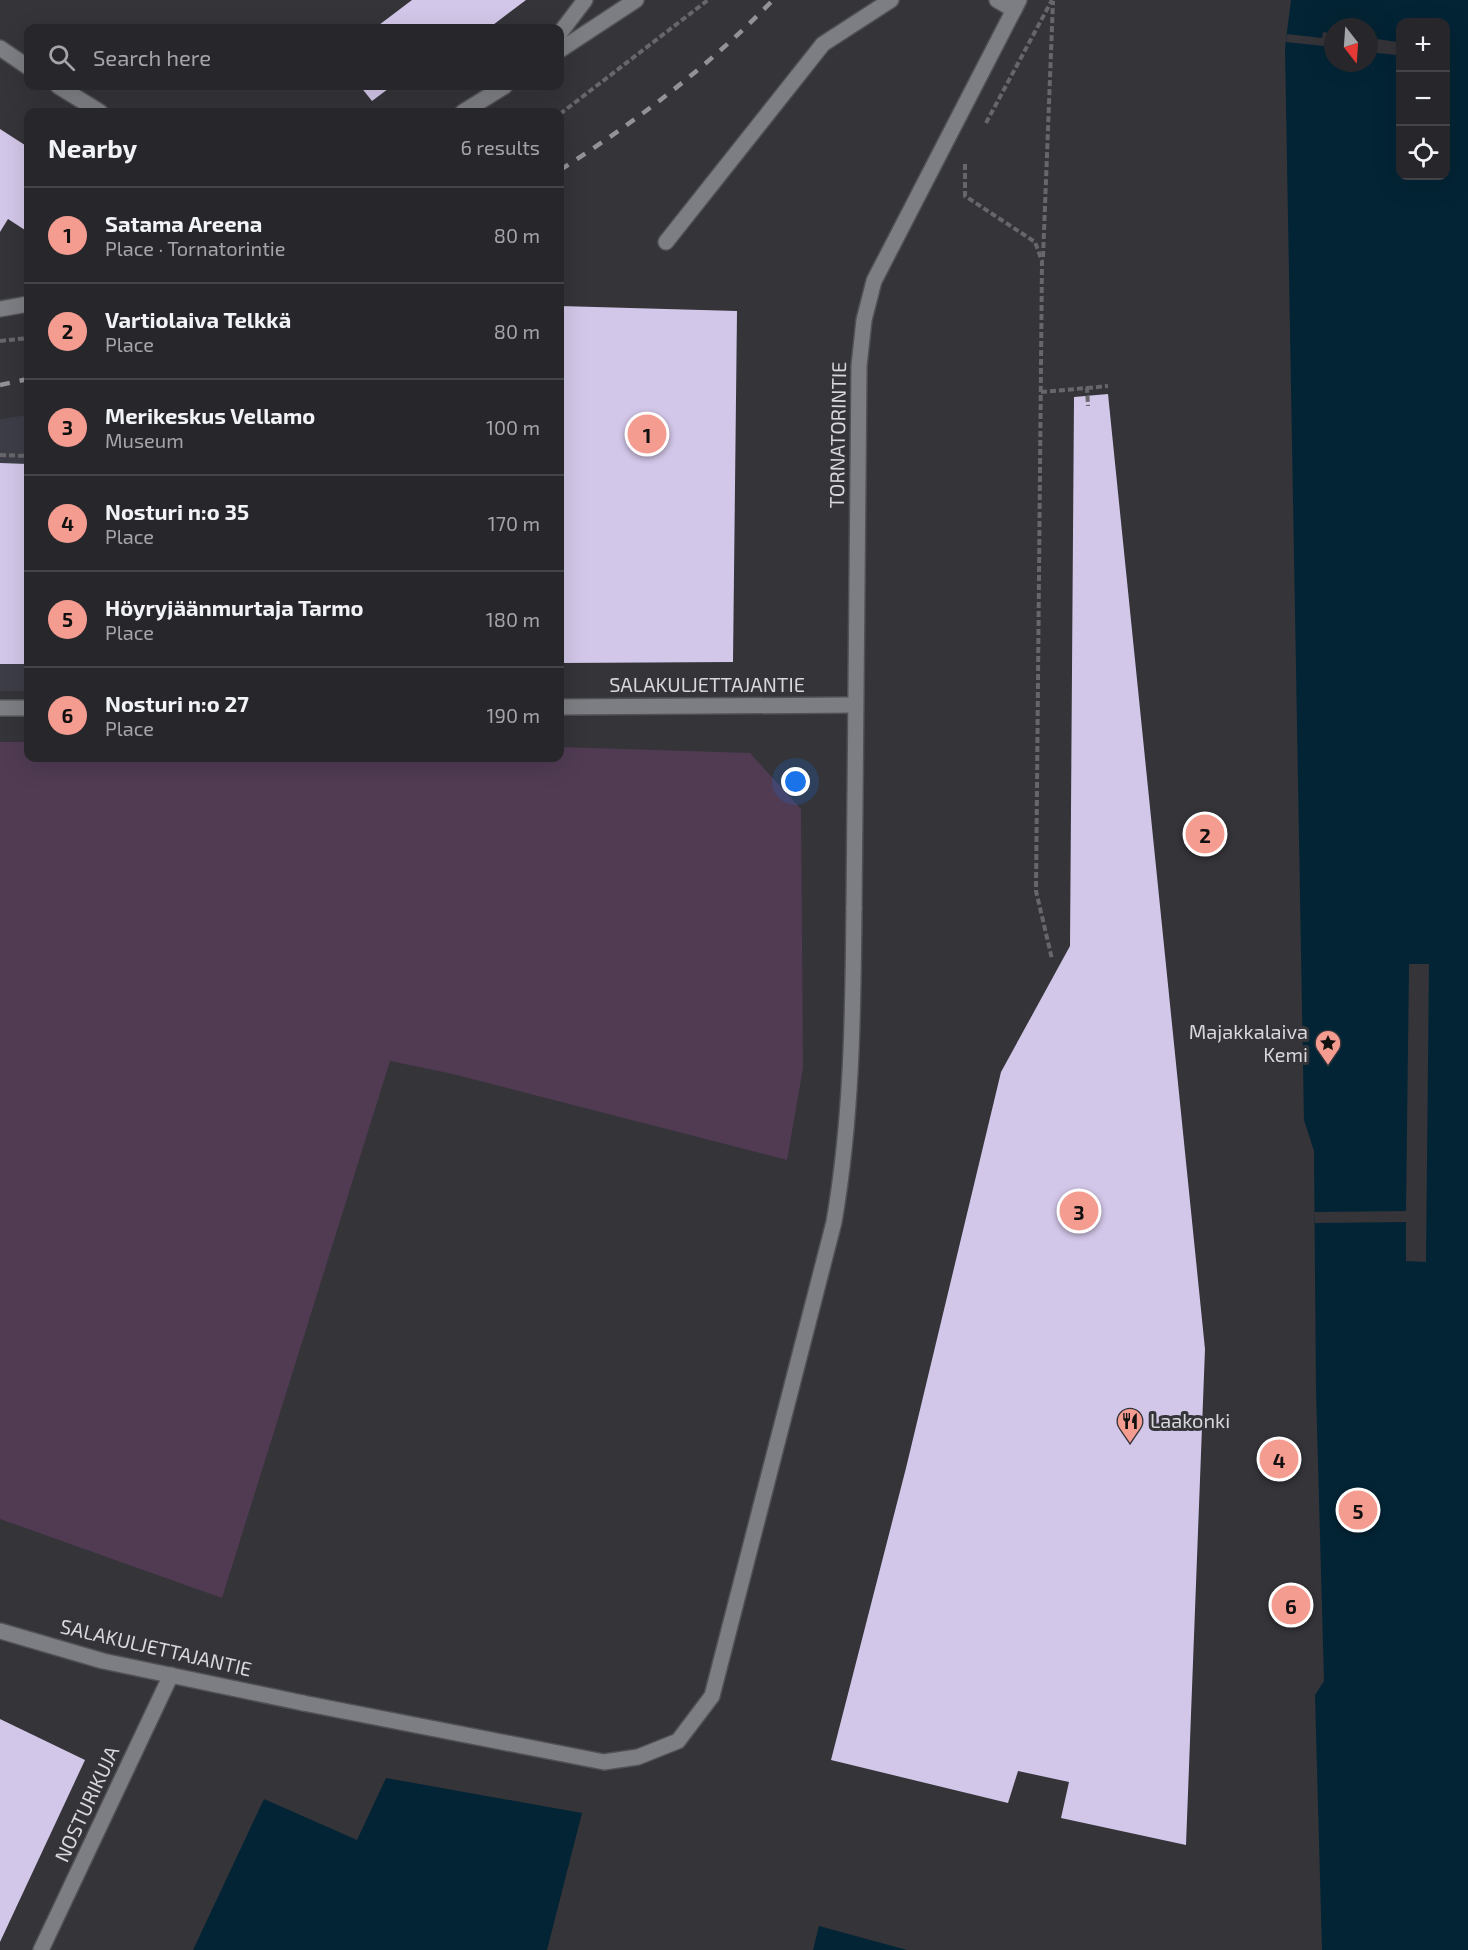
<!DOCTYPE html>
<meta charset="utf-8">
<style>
body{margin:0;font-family:"Exo 2",sans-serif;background:#333337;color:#f1f3f6}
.controls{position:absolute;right:18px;top:18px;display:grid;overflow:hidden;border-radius:12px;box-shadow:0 6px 24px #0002}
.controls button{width:54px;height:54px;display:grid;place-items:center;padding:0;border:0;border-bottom:2px solid #434447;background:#27272b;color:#f1f3f6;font:30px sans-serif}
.compass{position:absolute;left:1324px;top:18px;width:54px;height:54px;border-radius:50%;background:#27272b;box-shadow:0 6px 24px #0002;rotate:163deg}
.you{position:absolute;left:796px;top:782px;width:21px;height:21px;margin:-15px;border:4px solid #fff;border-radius:50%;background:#1a73e8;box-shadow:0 0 0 9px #1a73e833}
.badge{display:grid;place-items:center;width:39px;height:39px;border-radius:50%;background:#f59c91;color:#111;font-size:20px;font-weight:700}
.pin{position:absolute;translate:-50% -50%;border:3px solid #fff;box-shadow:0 2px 6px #0006}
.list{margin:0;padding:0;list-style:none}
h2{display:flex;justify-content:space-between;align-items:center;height:78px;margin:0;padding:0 24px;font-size:26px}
h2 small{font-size:20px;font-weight:400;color:#a4a5a9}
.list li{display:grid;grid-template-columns:39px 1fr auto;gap:18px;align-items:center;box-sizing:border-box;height:96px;padding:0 24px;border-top:2px solid #434447}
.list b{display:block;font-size:22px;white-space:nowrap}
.list p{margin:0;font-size:20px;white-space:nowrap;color:#a4a5a9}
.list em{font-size:20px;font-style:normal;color:#a4a5a9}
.icon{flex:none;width:33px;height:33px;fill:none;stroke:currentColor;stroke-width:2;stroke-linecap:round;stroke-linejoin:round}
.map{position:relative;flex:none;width:1468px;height:1950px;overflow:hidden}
.search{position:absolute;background:#27272b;box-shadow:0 6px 24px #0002;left:24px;top:24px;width:540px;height:66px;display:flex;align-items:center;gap:15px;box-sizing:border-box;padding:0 21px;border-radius:12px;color:#a4a5a9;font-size:22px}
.panel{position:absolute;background:#27272b;box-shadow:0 6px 24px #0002;left:24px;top:108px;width:540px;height:654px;border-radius:12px}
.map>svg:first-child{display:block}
.built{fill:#3c3d47}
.green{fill:#503b53}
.water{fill:#032435;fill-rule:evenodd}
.pier{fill:#343439}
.building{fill:#d3c7e9}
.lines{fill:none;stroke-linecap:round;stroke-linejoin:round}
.service-casing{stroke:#505154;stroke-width:18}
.minor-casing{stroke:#505154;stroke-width:18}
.tertiary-casing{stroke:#505154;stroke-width:18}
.path{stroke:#66666b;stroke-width:4;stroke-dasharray:6 3;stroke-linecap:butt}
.service{stroke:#7d7e83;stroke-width:15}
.minor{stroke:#7d7e83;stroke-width:15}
.tertiary{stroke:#7d7e83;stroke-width:15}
.rail{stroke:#939397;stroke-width:4.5;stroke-dasharray:10 10;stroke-linecap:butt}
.labels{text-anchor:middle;stroke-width:6;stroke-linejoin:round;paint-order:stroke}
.street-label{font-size:20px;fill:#d8d8db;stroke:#343439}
.poi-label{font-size:20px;fill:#d8d8db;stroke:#343439;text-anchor:end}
</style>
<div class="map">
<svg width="1468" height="1950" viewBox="0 0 1468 1950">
<rect width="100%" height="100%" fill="#343439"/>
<path class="built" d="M28,415V691H0V419Z"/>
<path class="green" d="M0,742H28V758H560V747L750,753L801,809L803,1068L787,1160L453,1074L390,1061L222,1598L0,1519Z"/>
<g class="water">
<path d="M1291,0H1468V1950H1322L1315,1695L1324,1681L1316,1390L1314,1151L1304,1120L1285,48ZM1400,22H1446V176H1400ZM1333,27H1369V63H1333Z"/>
<path d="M386,1778L582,1813L547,1950H193L264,1799L357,1840Z"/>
<path d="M819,1926L907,1950H813Z"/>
</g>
<g class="pier">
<path d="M1323,32L1333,34V47L1286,42L1287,34L1322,38Z"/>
<path d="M1369,38L1398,42L1396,55L1369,52Z"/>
<path d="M1409,964H1429L1426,1262L1406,1261V1222L1315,1223L1314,1212L1406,1211Z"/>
</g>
<g class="building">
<path d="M412,0H526L489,28L470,26L375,28Z"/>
<path d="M360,86H392L372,101Z"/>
<path d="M0,129L28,147V232L8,219L0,232Z"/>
<path d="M560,306L737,311L733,662L560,663Z"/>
<path d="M1108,394L1205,1349L1186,1845L1061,1818L1069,1782L1018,1771L1008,1803L831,1760L906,1468L1001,1072L1070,946L1074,397Z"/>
<path d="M0,463L28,464V664H0Z"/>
<path d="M0,1719L85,1760L0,1942Z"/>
</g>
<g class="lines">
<g class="service-casing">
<g id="service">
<path d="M997,0L1014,10"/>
<path d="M666,242L823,44L891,0"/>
<path d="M303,1703L604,1762L638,1757L678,1741L712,1696L834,1222C852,1118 853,1014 854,908"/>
</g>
</g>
<g class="minor-casing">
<g id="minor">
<path d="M0,309L28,304"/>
<path d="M560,707L855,705"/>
<path d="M0,708H28"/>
<path d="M854,908L859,366L864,320L874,281L1019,0"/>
<path d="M0,1631L103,1661L303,1703"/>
<path d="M41,1950L171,1675"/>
</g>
</g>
<g class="tertiary-casing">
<g id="tertiary">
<path d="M560,33L585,0"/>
<path d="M0,48L28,67"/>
<path d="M560,50L636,0"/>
<path d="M58,86L100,112"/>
<path d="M463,112L505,86"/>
</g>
</g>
<g class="path">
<path d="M560,114L708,0"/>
<path d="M986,123L1052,0"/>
<path d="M965,164V196L1035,242L1042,261L1036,891L1052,959"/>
<path d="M1043,257L1053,1"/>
<path d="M0,341L28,338"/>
<path d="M1087,388L1108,386"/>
<path d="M1041,392L1087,388L1088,406"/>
<path d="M0,455L28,456"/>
</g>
<use href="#service" class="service"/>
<use href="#minor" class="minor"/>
<use href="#tertiary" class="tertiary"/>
<g class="rail">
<path d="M560,170C637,121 709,66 773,0"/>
<path d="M0,385L28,379"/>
</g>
</g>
<defs>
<g id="sight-pin" transform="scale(1.35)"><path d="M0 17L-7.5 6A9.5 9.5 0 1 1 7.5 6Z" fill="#f59c91" stroke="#343439"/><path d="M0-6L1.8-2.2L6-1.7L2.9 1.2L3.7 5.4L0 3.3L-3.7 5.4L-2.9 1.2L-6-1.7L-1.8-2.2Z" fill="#111"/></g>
<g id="restaurant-pin" transform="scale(1.35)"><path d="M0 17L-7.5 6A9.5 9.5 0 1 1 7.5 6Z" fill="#f59c91" stroke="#343439"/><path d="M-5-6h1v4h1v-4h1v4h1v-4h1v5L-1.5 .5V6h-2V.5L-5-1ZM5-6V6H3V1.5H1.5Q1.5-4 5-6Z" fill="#111"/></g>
</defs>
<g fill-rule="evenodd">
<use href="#sight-pin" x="1328" y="1043"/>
<use href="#restaurant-pin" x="1130" y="1421"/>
</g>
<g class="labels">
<g class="street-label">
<text transform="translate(838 435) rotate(-89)" y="7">TORNATORINTIE</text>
<text x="707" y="692">SALAKULJETTAJANTIE</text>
<text transform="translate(156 1648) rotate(13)" y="7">SALAKULJETTAJANTIE</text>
<text transform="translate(87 1804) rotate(-65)" y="7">NOSTURIKUJA</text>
</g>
<g class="poi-label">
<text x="1308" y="1039">Majakkalaiva<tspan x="1308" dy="23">Kemi</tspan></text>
<text x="1150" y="1428" text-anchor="start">Laakonki</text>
</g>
</g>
</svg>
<div class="controls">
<button>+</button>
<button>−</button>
<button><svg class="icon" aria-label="locate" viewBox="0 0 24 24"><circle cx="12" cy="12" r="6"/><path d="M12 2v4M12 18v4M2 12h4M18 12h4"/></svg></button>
</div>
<svg class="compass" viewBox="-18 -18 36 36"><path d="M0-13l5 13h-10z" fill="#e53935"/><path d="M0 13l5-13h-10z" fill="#a4a5a9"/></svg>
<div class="you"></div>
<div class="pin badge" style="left:647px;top:434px">1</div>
<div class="pin badge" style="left:1205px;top:834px">2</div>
<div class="pin badge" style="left:1079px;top:1211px">3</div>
<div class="pin badge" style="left:1279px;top:1459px">4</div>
<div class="pin badge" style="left:1358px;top:1510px">5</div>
<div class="pin badge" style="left:1291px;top:1605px">6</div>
<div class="search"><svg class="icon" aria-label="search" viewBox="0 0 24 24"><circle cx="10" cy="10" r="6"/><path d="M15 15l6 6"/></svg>Search here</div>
<section class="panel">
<h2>Nearby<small>6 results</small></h2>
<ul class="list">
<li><span class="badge">1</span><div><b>Satama Areena</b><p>Place · Tornatorintie</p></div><em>80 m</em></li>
<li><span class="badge">2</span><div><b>Vartiolaiva Telkkä</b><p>Place</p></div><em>80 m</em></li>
<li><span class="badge">3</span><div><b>Merikeskus Vellamo</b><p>Museum</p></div><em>100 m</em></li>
<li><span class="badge">4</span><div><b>Nosturi n:o 35</b><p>Place</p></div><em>170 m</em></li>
<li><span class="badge">5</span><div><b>Höyryjäänmurtaja Tarmo</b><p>Place</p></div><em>180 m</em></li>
<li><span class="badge">6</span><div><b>Nosturi n:o 27</b><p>Place</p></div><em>190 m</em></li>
</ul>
</section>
</div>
